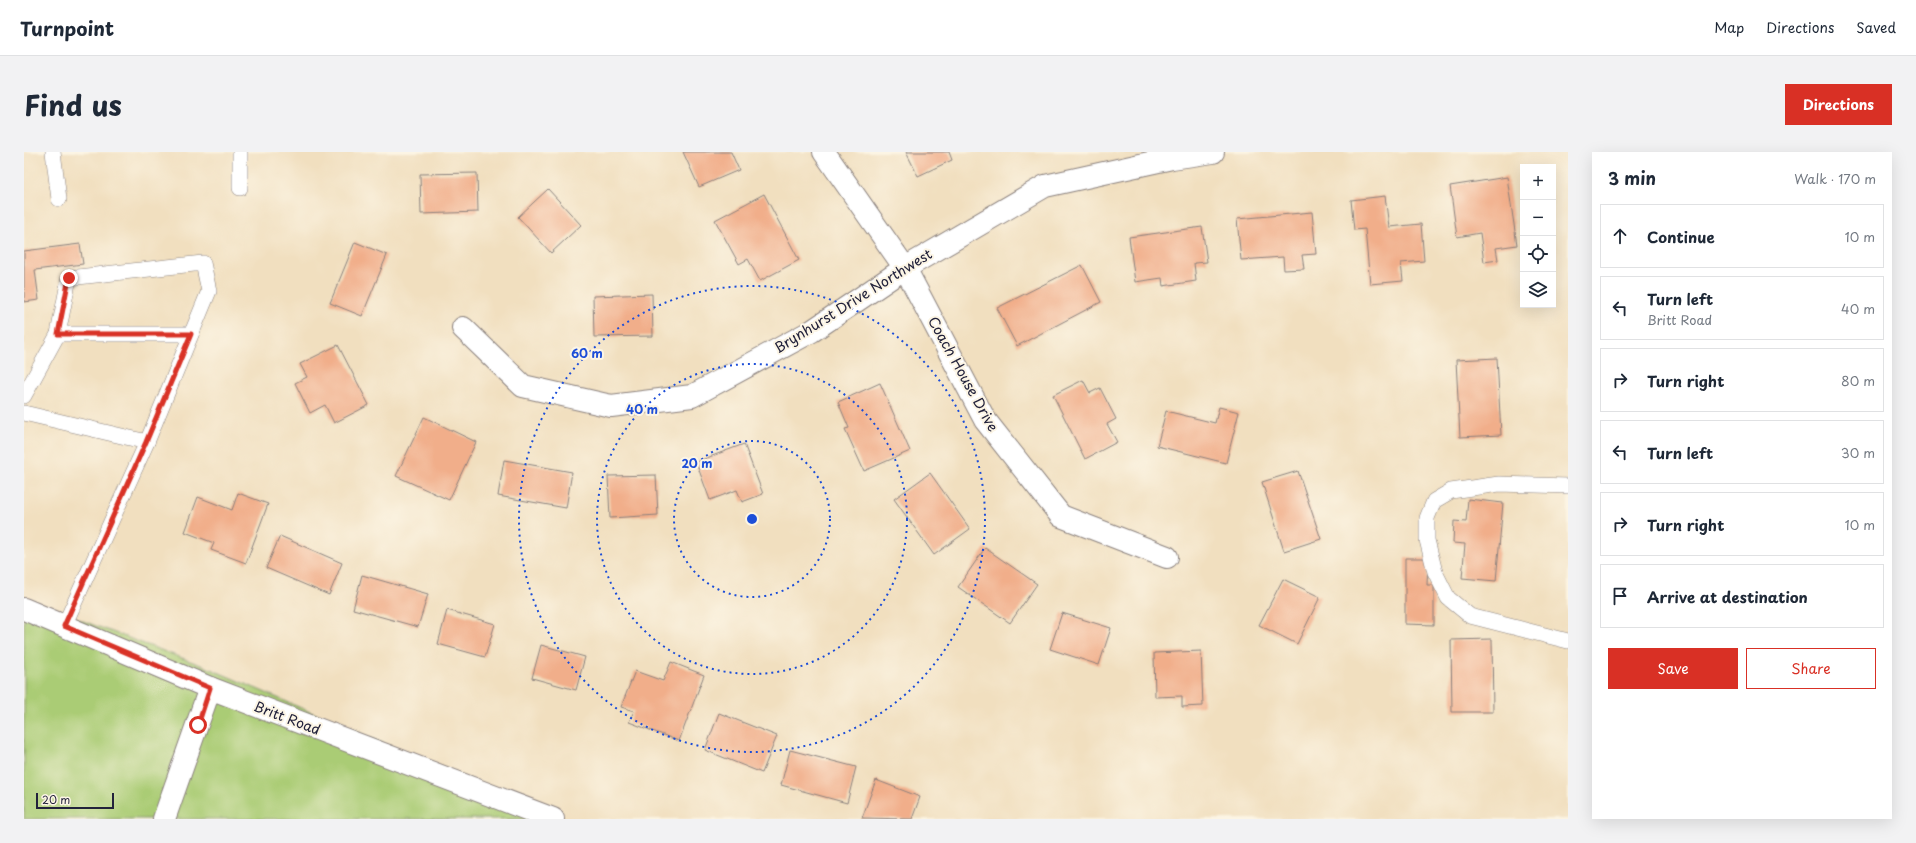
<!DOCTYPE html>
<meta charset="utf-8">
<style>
body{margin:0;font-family:"Playpen Sans",sans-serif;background:#f2f2f3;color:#1f2937}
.controls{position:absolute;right:12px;top:12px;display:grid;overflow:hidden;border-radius:0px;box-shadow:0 4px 16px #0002}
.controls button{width:36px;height:36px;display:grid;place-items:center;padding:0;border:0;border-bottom:1px solid #e0e1e3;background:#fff;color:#1f2937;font:20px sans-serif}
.scale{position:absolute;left:12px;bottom:10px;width:78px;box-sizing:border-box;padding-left:4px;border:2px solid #22223b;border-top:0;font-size:11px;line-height:14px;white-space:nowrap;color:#22223b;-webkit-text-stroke:3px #fcf5e5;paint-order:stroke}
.stop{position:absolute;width:12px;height:12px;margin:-9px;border:3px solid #d93025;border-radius:50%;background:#fff}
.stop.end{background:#d93025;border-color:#fff;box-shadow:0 1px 4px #0008}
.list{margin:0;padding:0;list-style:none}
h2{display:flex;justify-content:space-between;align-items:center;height:52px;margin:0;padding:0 16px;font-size:17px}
h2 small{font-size:13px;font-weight:400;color:#747a83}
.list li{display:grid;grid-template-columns:26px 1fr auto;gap:12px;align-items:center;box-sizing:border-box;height:64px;margin:0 8px 8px;padding:0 8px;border:1px solid #e0e1e3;border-radius:0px}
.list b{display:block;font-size:15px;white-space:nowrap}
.list p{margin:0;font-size:13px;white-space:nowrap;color:#747a83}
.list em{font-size:13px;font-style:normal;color:#747a83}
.actions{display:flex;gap:8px;padding:12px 16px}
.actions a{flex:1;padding:9px 0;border:1px solid #d93025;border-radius:0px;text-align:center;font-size:14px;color:#d93025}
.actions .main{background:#d93025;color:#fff}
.icon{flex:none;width:22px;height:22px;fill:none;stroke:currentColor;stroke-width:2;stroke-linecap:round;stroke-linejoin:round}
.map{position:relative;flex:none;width:1544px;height:667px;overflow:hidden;border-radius:0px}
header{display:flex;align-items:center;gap:24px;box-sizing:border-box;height:56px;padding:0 20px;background:#fff;border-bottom:1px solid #e0e1e3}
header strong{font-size:19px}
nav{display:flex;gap:22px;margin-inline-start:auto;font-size:14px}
.intro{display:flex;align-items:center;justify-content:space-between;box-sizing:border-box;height:96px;padding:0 24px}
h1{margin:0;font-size:28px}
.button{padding:10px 18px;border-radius:0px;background:#d93025;color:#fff;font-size:14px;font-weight:700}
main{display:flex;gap:24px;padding:0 24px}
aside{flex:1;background:#fff;border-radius:0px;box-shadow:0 4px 16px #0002}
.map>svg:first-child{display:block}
.green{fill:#aacc75;stroke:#667758}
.building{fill:#f1ae8a}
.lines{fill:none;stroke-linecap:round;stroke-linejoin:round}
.lane-casing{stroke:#8a807d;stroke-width:16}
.street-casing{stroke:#8a807d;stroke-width:24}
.secondary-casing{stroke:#8a807d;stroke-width:24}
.lane{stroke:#fff;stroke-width:15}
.street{stroke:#fff;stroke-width:22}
.secondary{stroke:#fff;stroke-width:22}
.route{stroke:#d93025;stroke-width:5}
.ring{fill:none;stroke:#1d4ed8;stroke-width:2;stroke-dasharray:2 4}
.labels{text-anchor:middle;stroke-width:4;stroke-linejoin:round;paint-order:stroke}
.street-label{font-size:14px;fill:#22223b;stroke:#fcf5e5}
.centre{fill:#1d4ed8;stroke:#fcf5e5;stroke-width:2}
.ring-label{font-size:12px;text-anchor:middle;font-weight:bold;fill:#1d4ed8;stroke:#fcf5e5;stroke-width:4;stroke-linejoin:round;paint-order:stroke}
</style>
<header>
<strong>Turnpoint</strong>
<nav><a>Map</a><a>Directions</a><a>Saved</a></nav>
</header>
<div class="intro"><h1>Find us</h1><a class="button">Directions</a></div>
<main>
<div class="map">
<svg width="1544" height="667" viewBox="0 0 1544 667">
<rect width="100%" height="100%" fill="#fcf5e5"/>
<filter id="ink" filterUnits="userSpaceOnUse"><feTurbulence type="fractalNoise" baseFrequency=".025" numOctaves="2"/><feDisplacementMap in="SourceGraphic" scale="8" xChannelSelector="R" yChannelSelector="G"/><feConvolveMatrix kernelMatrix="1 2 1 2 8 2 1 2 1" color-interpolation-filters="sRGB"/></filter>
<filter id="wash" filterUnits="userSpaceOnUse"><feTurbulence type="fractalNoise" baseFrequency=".012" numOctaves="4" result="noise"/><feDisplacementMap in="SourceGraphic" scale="16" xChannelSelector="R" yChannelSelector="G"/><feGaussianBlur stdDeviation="0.9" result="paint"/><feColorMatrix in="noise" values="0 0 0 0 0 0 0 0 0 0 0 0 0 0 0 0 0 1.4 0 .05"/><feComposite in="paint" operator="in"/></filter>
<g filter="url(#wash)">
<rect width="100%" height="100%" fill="#f1dfbf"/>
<path class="green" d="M0,447L182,515L534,667H0Z"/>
<g id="blocks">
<g class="building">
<path d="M659,0H707L715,18L675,35Z"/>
<path d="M882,0H925L928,8L894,24Z"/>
<path d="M453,21L454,60L397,62L396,22Z"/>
<path d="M1483,25L1493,93L1472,96L1474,108L1460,110L1456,81L1433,85L1426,34Z"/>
<path d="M524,37L557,73L527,101L494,65Z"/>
<path d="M740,42L775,108L736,129L724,107L715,112L691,68Z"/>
<path d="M1361,44L1365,75L1397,72L1400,109L1377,111L1379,129L1346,132L1341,77L1330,78L1327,48Z"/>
<path d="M1288,60L1292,102L1278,103L1280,117L1260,118L1259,105L1217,108L1213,67Z"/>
<path d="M1178,75L1183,110L1170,111L1172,129L1139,134L1138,126L1111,130L1105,85Z"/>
<path d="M331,90L363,103L338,164L306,151Z"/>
<path d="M56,92L59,112L11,118L15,148L0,150V99Z"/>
<path d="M1058,113L1077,150L993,194L973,156Z"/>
<path d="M628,142L629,184L570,185L569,144Z"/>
<path d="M314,193L345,253L310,271L301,253L286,261L271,231L283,225L276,212Z"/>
<path d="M1473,206L1477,283L1436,285L1432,208Z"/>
<path d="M1059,228L1066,241L1076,236L1092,267L1083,272L1093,290L1061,307L1029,243Z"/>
<path d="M856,231L886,299L840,319L821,277L825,276L814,250Z"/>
<path d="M1195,255L1215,260L1202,311L1133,294L1142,259L1191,271Z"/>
<path d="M400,265L452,290L425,348L372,324Z"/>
<path d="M720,292L739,342L718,350L713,338L686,348L672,310Z"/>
<path d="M480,308L548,320L542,356L474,344Z"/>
<path d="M1274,319L1297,387L1260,399L1238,330Z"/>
<path d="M906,321L946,377L910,403L870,347Z"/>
<path d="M632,323L634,363L586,366L584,324Z"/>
<path d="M214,341L244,352L222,411L187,398L190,391L161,380L174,345L208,358Z"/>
<path d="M1444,347L1479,351L1472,429L1438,426L1441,392L1429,391L1430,369L1442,370Z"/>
<path d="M256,384L318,411L305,443L242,416Z"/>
<path d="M961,396L1013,432L986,471L934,435Z"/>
<path d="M1381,406H1404L1403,433H1410V473L1381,472Z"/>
<path d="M338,423L404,442L394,475L329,457Z"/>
<path d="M1259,427L1296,445L1273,492L1235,473Z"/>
<path d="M423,458L471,472L461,505L414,492Z"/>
<path d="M1038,461L1087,476L1075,513L1026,497Z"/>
<path d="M1468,487L1469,560H1428L1427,488Z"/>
<path d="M517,493L561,505L552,538L508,526Z"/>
<path d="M1177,499L1179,554L1158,555V544L1131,545L1130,501Z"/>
<path d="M647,510L680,523L655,589L605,570L610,559L597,555L611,519L639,529Z"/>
<path d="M695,561L753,584L738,621L681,598Z"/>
<path d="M766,598L832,615L823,651L757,633Z"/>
<path d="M852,628L896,645L888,667L838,666Z"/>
</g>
</g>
</g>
<g filter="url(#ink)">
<use href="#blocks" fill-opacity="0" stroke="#8a807d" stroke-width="1"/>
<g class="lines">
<g class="lane-casing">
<g id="lane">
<path d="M29,0L35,47"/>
<path d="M216,0V36"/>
<path d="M34,182H167"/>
<path d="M0,244L34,182L45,126L179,111L185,139L123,290L40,474"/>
<path d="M0,261L123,290"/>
<path d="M1544,334L1475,332L1427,339L1410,349L1403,366V388L1411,420L1424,446L1446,464L1544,489"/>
</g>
</g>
<g class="street-casing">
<g id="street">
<path d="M800,0L881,116L961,268L1037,364L1143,405"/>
<path d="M439,176L499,234L587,254L668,244L788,179L881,116L1021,34L1148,6L1189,0"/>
<path d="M140,667L186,536"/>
</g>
</g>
<g class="secondary-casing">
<path id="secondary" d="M0,457L186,536L529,667"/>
</g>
<use href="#lane" class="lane"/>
<use href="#street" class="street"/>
<use href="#secondary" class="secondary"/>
</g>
</g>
<g class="lines" filter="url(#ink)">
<path class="route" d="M45,126L34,182H167L122,290L40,474L186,536L174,573"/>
</g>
<g class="ring">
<circle cx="728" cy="367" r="78"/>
<circle cx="728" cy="367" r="155"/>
<circle cx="728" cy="367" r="233"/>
</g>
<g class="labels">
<g class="street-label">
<text transform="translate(829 149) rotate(-32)" y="5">Brynhurst Drive Northwest</text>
<text transform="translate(939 222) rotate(61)" y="5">Coach House Drive</text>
<text transform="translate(263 566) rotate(21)" y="5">Britt Road</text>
</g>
</g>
<circle cx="728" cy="367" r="6" class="centre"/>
<g class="ring-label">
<text x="563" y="206">60 m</text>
<text x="618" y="262">40 m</text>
<text x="673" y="316">20 m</text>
</g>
</svg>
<div class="controls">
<button>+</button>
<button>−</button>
<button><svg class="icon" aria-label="locate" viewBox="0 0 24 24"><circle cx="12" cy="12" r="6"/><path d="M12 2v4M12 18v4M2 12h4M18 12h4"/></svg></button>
<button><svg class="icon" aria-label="layers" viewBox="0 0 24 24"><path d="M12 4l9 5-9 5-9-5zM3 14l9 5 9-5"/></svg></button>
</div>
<div class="scale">20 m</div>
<div class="stop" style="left:174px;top:573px"></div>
<div class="stop end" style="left:45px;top:126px"></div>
</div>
<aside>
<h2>3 min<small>Walk · 170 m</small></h2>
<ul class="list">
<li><svg class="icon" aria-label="ahead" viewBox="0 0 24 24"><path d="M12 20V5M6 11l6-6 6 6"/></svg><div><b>Continue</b></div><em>10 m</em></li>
<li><svg class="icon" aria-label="left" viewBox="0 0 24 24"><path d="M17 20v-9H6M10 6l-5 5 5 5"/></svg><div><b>Turn left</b><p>Britt Road</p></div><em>40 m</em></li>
<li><svg class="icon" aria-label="right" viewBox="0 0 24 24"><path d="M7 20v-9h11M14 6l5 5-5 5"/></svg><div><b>Turn right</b></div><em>80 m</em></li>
<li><svg class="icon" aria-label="left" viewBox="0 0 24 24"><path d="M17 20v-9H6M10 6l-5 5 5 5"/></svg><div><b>Turn left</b></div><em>30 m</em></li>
<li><svg class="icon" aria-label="right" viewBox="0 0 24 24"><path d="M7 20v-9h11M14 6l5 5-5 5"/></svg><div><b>Turn right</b></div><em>10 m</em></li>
<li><svg class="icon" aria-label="arrive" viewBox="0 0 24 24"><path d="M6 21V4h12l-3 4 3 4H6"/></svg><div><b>Arrive at destination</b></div></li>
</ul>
<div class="actions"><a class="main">Save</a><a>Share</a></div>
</aside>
</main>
